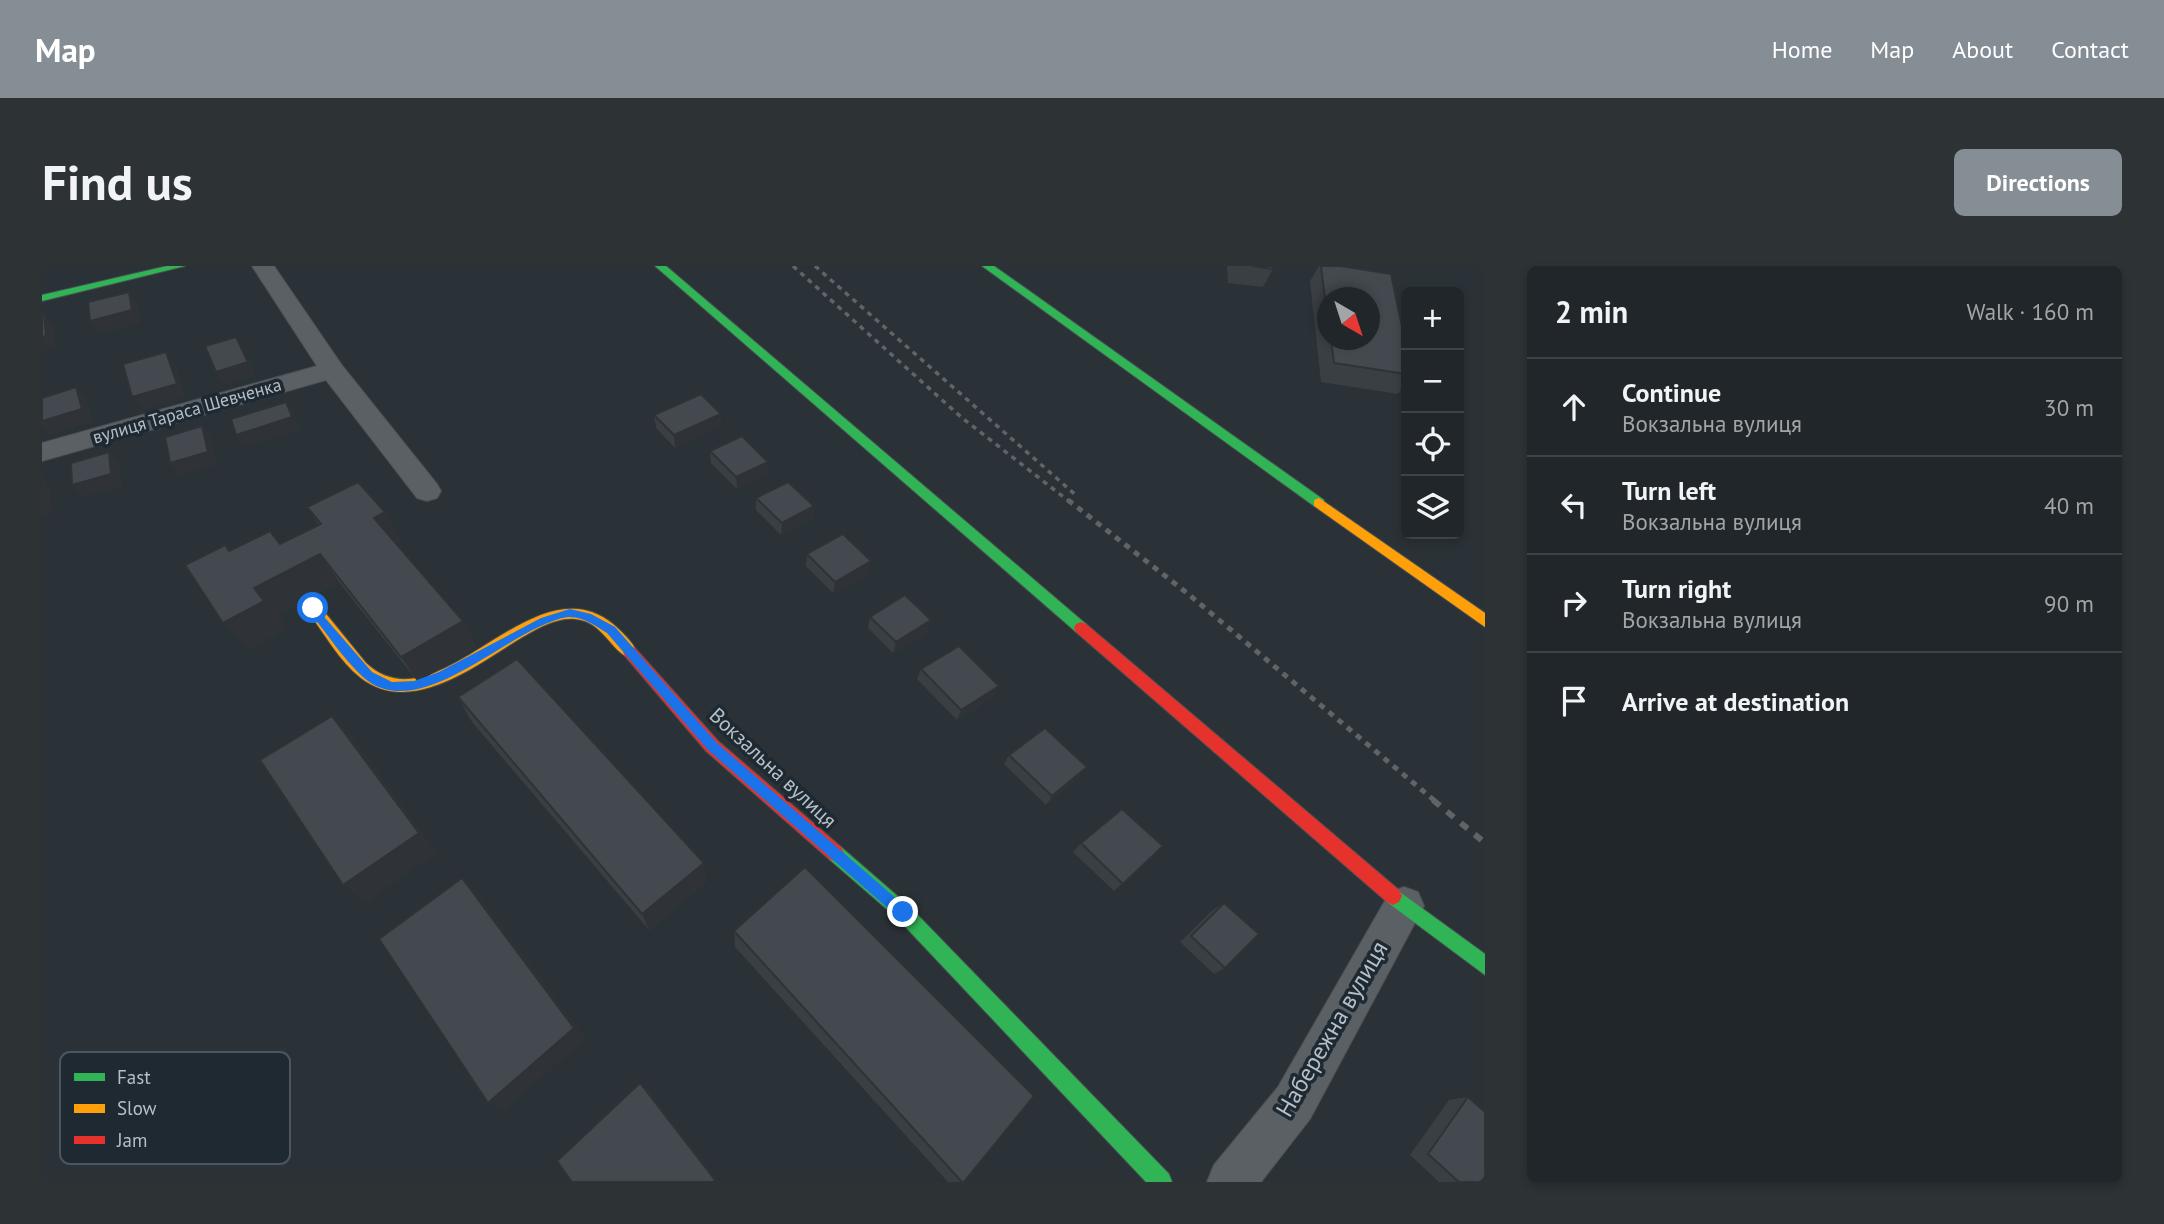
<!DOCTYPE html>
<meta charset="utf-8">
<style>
body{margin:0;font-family:"PT Sans",sans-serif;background:#2d3235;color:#f1f3f6}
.controls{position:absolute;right:21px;top:21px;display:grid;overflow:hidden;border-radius:10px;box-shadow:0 4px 10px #0003}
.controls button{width:63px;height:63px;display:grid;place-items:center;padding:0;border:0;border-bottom:2px solid #3d4346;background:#202629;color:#f1f3f6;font:35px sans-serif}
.compass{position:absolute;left:1275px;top:21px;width:63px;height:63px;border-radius:50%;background:#202629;box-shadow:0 4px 10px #0003;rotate:141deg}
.stop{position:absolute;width:21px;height:21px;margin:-16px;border:5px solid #1a73e8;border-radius:50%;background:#fff}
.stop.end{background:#1a73e8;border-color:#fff;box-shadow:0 2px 7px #0008}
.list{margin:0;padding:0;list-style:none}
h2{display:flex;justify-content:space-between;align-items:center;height:91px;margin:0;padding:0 28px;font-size:30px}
h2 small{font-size:23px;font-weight:400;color:#a2a5a8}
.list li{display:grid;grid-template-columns:46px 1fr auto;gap:21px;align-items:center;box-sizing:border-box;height:98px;padding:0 28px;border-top:2px solid #3d4346}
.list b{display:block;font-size:26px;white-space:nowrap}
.list p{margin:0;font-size:23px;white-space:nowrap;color:#a2a5a8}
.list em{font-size:23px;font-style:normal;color:#a2a5a8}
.icon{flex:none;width:38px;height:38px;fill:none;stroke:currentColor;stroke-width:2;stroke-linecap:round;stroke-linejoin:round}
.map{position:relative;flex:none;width:1443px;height:916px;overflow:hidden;border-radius:10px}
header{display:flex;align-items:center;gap:42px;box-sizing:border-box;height:98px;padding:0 35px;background:#858e95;color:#fff}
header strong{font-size:33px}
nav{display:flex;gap:38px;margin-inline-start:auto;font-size:24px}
.intro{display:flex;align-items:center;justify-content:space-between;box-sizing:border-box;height:168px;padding:0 42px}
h1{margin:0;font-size:49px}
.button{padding:18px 32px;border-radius:10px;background:#858e95;color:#fff;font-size:24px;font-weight:700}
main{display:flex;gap:42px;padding:0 42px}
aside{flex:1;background:#202629;border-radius:10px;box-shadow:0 4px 10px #0003}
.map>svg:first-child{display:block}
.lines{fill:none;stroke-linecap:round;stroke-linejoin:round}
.street-casing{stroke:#484e52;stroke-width:2}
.fast-casing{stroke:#484e52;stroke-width:2}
.slow-casing{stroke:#484e52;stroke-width:2}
.jam-casing{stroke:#484e52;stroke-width:2}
.street{fill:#5b6065;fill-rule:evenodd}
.fast{fill:#30b455;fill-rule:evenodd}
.slow{fill:#ff9f0a;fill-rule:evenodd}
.jam{fill:#e5322d;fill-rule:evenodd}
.rail-far2{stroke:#5f6469;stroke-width:3.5;stroke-dasharray:5 5;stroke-linecap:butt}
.rail-far1{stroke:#5f6469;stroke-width:5;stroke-dasharray:6 6;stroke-linecap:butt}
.rail{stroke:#5f6469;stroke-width:6;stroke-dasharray:9 9;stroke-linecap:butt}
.wall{fill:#3a3f43;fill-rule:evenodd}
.shaded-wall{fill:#2f3337}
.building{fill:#43494e;stroke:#2f3337;stroke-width:2}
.route{fill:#1a73e8}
.labels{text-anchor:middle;stroke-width:7;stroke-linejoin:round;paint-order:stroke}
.far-street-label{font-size:18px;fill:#b5bfc8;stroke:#1e2932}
.street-label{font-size:21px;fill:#b5bfc8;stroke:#1e2932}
.near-street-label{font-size:24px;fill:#b5bfc8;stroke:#1e2932}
.key{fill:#1e2932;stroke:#4b565f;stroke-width:2}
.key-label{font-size:19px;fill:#b5bfc8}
</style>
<header>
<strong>Map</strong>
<nav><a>Home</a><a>Map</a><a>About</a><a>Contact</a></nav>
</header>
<div class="intro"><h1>Find us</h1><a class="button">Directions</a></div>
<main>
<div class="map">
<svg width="1443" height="916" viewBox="0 0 1443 916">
<rect width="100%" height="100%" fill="#2b3237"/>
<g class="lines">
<g class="street-casing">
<g id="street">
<path d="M210,0H232L299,98L395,218L399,225L395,232L385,235L375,232L284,114L0,195V177L275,100Z"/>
<path d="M1362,621L1376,626L1382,640L1268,853L1219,916H1165L1172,899L1236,821L1348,626Z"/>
</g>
</g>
<g class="fast-casing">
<g id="fast">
<path d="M125,0H143L0,35V29Z"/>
<path d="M613,0H624L1044,358L1046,362L1044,366H1034Z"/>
<path d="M940,0H952L1282,234V240H1272Z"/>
<path d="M793,579L799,581L867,640L1127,908L1130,916H1104L855,652L787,593L784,587L787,581Z"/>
<path d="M1351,621L1443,688V709L1345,636L1342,630L1345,624Z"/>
</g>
</g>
<g class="slow-casing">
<g id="slow">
<path d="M1277,232L1443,347V361L1272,240V234Z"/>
<path d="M271,336L276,338L324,397C397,465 490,292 571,358C580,366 590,375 595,386L588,392C569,386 561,355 533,353C513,351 491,365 474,375C432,401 368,450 319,412C297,395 283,368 266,346L264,342Z"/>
</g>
</g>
<g class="jam-casing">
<g id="jam">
<path d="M1039,356L1044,358L1357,624L1360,630L1357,636L1351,639L1345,636L1034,366L1032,362L1034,358Z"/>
<path d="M588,380L593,382L676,475L799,581L802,587L799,593L793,595L787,593L664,485L583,390L581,386Z"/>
</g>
</g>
<use href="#street" class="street"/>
<use href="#fast" class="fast"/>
<use href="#slow" class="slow"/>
<use href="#jam" class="jam"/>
<g class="rail-far2">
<path d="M751,0L919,151L1028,236"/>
<path d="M773,0L1036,231"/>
</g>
<path class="rail-far1" d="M1026,234L1145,327L1393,535"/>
<path class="rail" d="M1391,534L1443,577"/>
</g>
<g class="wall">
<path d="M1185,0H1231V3L1221,21L1186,17Z"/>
<path d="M1277,0H1299L1364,80V117L1356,128L1279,116L1268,15ZM1285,32L1327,74H1285Z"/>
<path d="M612,149L679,160L633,182L614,162Z"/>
<path d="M668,185L726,208L695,223L669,197Z"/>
<path d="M714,232L772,240L771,252L739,269L714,244Z"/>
<path d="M265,241L343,246L359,275L354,277L421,355L434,381L376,416L297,316L235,349L244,362L206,383L181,357L187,285L238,278L277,259Z"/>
<path d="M765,288L827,307L791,327L764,300Z"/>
<path d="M828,351L886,365L851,387L826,362Z"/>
<path d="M879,403L952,430L915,454L875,413Z"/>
<path d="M416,431L665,615L607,664L430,456Z"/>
<path d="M967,489L1038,510L1004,539L962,498Z"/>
<path d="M1039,577L1121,580L1072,625L1031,586Z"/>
<path d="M1182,637L1183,702L1172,708L1138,676L1171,644Z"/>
<path d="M692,665L922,916H906L693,681Z"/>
<path d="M1426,831L1443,916H1397L1368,889L1407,834Z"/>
</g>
<g class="shaded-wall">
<path d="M87,26L96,39L99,57L58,68L48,55Z"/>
<path d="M2,48L12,61L14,83L0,86Z"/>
<path d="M194,71L202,84L214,109L183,119L174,106Z"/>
<path d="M124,86L134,99L144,131L100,143L90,131Z"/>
<path d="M34,121L45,134L51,155L8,169L0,161V155Z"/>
<path d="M244,136L252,148L258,164L202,181L194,169Z"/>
<path d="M679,148V160L633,182L632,169Z"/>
<path d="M160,160L169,173L175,198L138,210L128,197Z"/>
<path d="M67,186L78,199L80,221L42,231L30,219Z"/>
<path d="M726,196V208L695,223L694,211Z"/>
<path d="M0,211L8,220L10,248L0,251Z"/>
<path d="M772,240L771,252L739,269L740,257Z"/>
<path d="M343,246L359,275L348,280L332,252Z"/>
<path d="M278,288L297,316L235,349L244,362L206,383L181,357L212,322Z"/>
<path d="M829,295L827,307L791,327L793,316Z"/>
<path d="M889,354L886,365L851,387L854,376Z"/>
<path d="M421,355L434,381L376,416L359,391Z"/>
<path d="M957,420L952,430L915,454L919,444Z"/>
<path d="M290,450L311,473L395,586L324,637L301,619Z"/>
<path d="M1045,501L1038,510L1004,539L1010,530Z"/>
<path d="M662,597L665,615L607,664L600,648Z"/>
<path d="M420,612L436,629L544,773L463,843L446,837Z"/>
<path d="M598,817L606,824L676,915V916H671Z"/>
</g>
<g class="building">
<path d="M1210,0H1231V3Z"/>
<path d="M1279,0H1299L1349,8L1364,80V108L1292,97L1289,74H1327V32H1285V49Z"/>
<path d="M87,26L90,44L48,55L46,36Z"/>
<path d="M0,48H2L4,70L0,71Z"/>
<path d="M194,71L206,96L174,106L163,80Z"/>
<path d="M124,86L135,118L90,131L81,98Z"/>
<path d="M34,121L40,143L0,155V132Z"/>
<path d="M659,128L679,148L632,169L612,149Z"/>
<path d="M244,136L250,151L194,169L189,153Z"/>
<path d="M160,160L166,186L128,197L123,171Z"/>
<path d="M700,170L726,196L694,211L668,185Z"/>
<path d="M67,186L69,208L30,219L29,197Z"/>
<path d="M316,216L343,246L332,252L421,355L359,391L278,288L212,322L222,335L181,357L143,299L183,279L187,285L228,265L238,278L279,258L265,241Z"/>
<path d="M746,216L772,240L740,257L714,232Z"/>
<path d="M801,268L829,295L793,316L765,288Z"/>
<path d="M863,329L889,354L854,376L828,351Z"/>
<path d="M917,380L957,420L919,444L879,403Z"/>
<path d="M475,393L662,597L600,648L416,431Z"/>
<path d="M290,450L377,567L301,619L218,494Z"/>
<path d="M1003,462L1045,501L1010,530L967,489Z"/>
<path d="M1080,543L1121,580L1081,618L1039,577Z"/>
<path d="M763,601L992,830L922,916H920L692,665Z"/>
<path d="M420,612L532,762L446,837L337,673Z"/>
<path d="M1182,637L1217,668L1183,702L1149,670Z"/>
<path d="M598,817L673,914L671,916H530L515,895Z"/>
<path d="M1426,831L1443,846V916H1417L1386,888Z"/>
</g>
<path class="route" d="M271,338L330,406L350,416L372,415L397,406L499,352L528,343L549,348L573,361L675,477L865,642V651H856L666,484L565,367C554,360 540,350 526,351C469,359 378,462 321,411C301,393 284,366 267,345L266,342Z"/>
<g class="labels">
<g class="far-street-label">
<text transform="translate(145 145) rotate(-16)" y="6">вулиця Тараса Шевченка</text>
</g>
<g class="street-label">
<text transform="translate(731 502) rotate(43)" y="7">Вокзальна вулиця</text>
</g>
<g class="near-street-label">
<text transform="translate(1290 763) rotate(-60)" y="8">Набережна вулиця</text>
</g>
</g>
<rect x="18" y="786" width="230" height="112" rx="10" class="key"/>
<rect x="32" y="807" width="31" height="8" fill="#30b455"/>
<rect x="32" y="838" width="31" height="9" fill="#ff9f0a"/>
<rect x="32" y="870" width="31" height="8" fill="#e5322d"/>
<g class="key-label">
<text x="75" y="818">Fast</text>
<text x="75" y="849">Slow</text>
<text x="75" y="881">Jam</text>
</g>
</svg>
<div class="controls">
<button>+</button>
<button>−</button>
<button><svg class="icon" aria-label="locate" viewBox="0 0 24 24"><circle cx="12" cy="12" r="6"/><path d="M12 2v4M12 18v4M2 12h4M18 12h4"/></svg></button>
<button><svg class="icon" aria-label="layers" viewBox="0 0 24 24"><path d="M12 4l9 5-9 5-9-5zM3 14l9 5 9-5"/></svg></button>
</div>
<svg class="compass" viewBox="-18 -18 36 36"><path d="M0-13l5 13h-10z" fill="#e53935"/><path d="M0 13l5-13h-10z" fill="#a2a5a8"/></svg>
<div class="stop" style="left:271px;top:342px"></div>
<div class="stop end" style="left:861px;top:646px"></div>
</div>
<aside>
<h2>2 min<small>Walk · 160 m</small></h2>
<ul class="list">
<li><svg class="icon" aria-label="ahead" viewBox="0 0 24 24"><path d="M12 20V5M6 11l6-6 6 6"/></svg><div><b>Continue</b><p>Вокзальна вулиця</p></div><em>30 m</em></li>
<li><svg class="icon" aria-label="left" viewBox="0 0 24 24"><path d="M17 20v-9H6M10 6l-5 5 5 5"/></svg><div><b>Turn left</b><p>Вокзальна вулиця</p></div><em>40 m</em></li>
<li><svg class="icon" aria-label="right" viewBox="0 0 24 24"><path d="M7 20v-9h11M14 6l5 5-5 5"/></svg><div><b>Turn right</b><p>Вокзальна вулиця</p></div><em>90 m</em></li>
<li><svg class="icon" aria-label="arrive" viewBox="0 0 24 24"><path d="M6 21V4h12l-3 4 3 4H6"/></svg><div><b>Arrive at destination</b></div></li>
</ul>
</aside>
</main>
